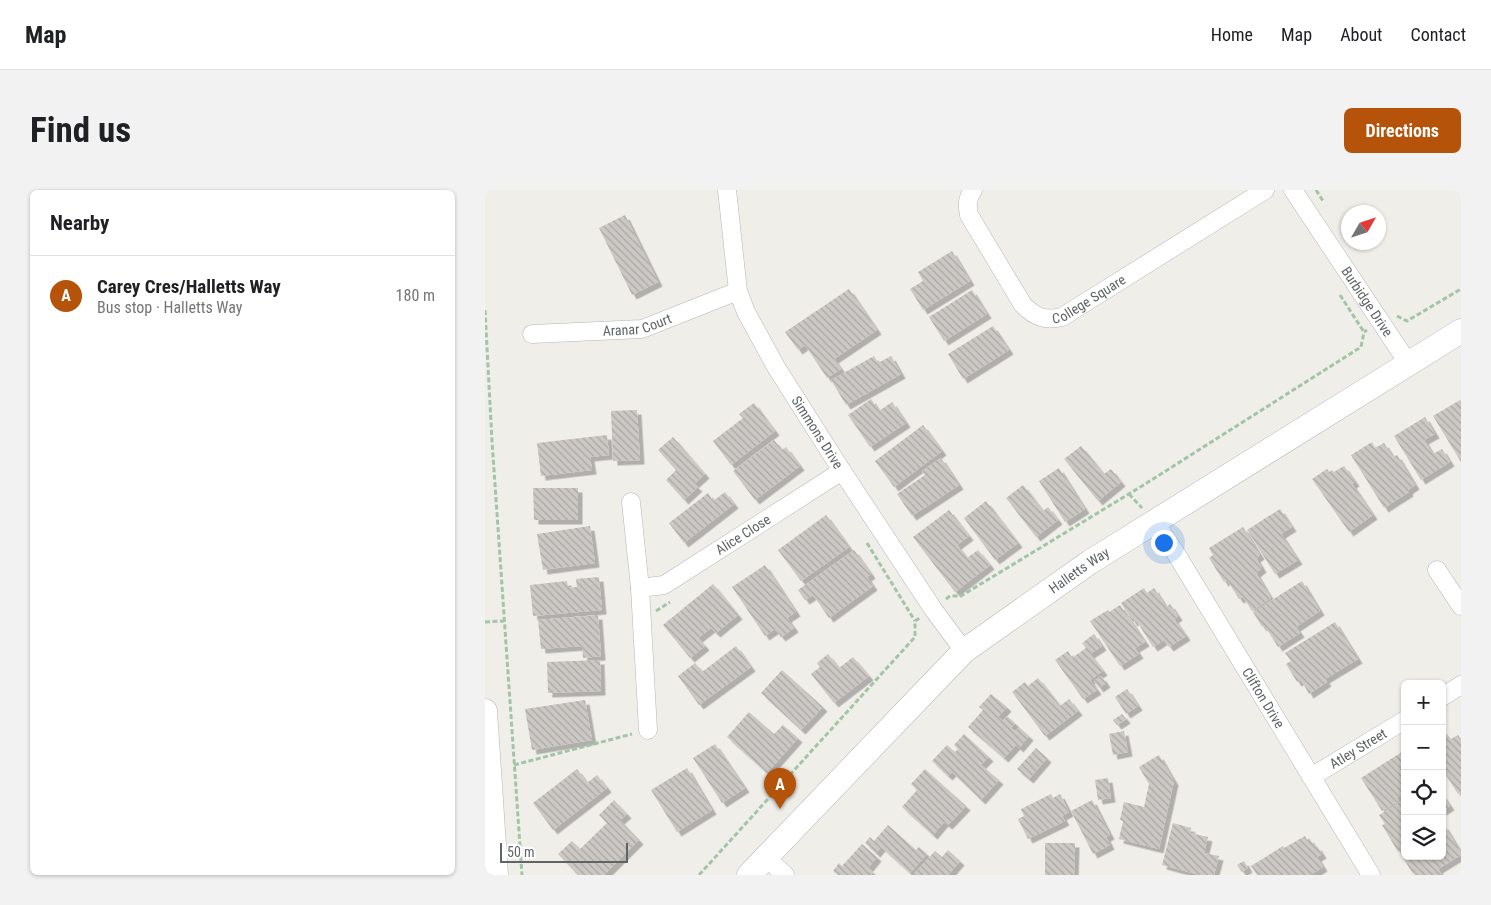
<!DOCTYPE html>
<meta charset="utf-8">
<style>
body{margin:0;font-family:"Roboto Condensed",sans-serif;background:#f2f2f2;color:#202124}
.controls{position:absolute;right:15px;bottom:15px;display:grid;overflow:hidden;border-radius:8px;box-shadow:0 1px 4px #0004}
.controls button{width:45px;height:45px;display:grid;place-items:center;padding:0;border:0;border-bottom:1px solid #e0e0e0;background:#fff;color:#202124;font:25px sans-serif}
.compass{position:absolute;left:856px;top:15px;width:45px;height:45px;border-radius:50%;background:#fff;box-shadow:0 1px 4px #0004;rotate:51deg}
.scale{position:absolute;left:15px;bottom:12px;width:128px;box-sizing:border-box;padding-left:5px;border:2px solid #606467;border-top:0;font-size:14px;line-height:18px;white-space:nowrap;color:#606467;-webkit-text-stroke:4px #fff;paint-order:stroke}
.you{position:absolute;left:678px;top:352px;width:18px;height:18px;margin:-12px;border:4px solid #fff;border-radius:50%;background:#1a73e8;box-shadow:0 0 0 8px #1a73e833}
.badge{display:grid;place-items:center;width:32px;height:32px;border-radius:50%;background:#b45309;color:#fff;font-size:16px;font-weight:700}
.pin{position:absolute;translate:-50% -41px;filter:drop-shadow(0 1px 2px #0008)}
.pin::after{content:'';position:absolute;top:26px;width:18px;height:15px;background:inherit;clip-path:polygon(0 0,100% 0,50% 100%)}
.list{margin:0;padding:0;list-style:none}
h2{display:flex;justify-content:space-between;align-items:center;height:65px;margin:0;padding:0 20px;font-size:21px}
h2 small{font-size:16px;font-weight:400;color:#757577}
.list li{display:grid;grid-template-columns:32px 1fr auto;gap:15px;align-items:center;box-sizing:border-box;height:80px;padding:0 20px;border-top:1px solid #e0e0e0}
.list b{display:block;font-size:19px;white-space:nowrap}
.list p{margin:0;font-size:16px;white-space:nowrap;color:#757577}
.list em{font-size:16px;font-style:normal;color:#757577}
.icon{flex:none;width:28px;height:28px;fill:none;stroke:currentColor;stroke-width:2;stroke-linecap:round;stroke-linejoin:round}
.map{position:relative;flex:none;width:976px;height:685px;overflow:hidden;border-radius:8px}
header{display:flex;align-items:center;gap:30px;box-sizing:border-box;height:70px;padding:0 25px;background:#fff;border-bottom:1px solid #e0e0e0}
header strong{font-size:24px}
nav{display:flex;gap:28px;margin-inline-start:auto;font-size:18px}
.intro{display:flex;align-items:center;justify-content:space-between;box-sizing:border-box;height:120px;padding:0 30px}
h1{margin:0;font-size:35px}
.button{padding:12px 22px;border-radius:8px;background:#b45309;color:#fff;font-size:18px;font-weight:700}
main{display:flex;gap:30px;padding:0 30px}
aside{flex:1;background:#fff;border-radius:8px;box-shadow:0 1px 4px #0004}
.map>svg:first-child{display:block}
.building{fill:url(#building-back-hatch);filter:url(#shadow)}
.lines{fill:none;stroke-linecap:round;stroke-linejoin:round}
.street-casing{stroke:#b4b6b9;stroke-width:19}
.secondary-casing{stroke:#b3b6b9;stroke-width:25}
.path{stroke:#a2c5a8;stroke-width:3;stroke-dasharray:5 2.5;stroke-linecap:butt}
.street{stroke:#fff;stroke-width:18}
.secondary{stroke:#fff;stroke-width:24}
.labels{text-anchor:middle;stroke-width:5;stroke-linejoin:round;paint-order:stroke}
.street-label{font-size:14px;fill:#606467;stroke:#fff}
</style>
<header>
<strong>Map</strong>
<nav><a>Home</a><a>Map</a><a>About</a><a>Contact</a></nav>
</header>
<div class="intro"><h1>Find us</h1><a class="button">Directions</a></div>
<main>
<aside>
<h2>Nearby<small></small></h2>
<ul class="list">
<li><span class="badge">A</span><div><b>Carey Cres/Halletts Way</b><p>Bus stop · Halletts Way</p></div><em>180 m</em></li>
</ul>
</aside>
<div class="map">
<svg width="976" height="685" viewBox="0 0 976 685">
<defs>
<pattern id="building-back-hatch" width="6" height="6" patternUnits="userSpaceOnUse" patternTransform="scale(1.25)"><rect width="6" height="6" fill="#ccc9c5"/><path d="M-1 5l2 2M0 0l6 6M5-1l2 2" fill="none" stroke="#a9a7a4"/></pattern>
<filter id="shadow"><feDropShadow dx="4.5" dy="4.5" stdDeviation="0" flood-color="#0004"/></filter>
</defs>
<rect width="100%" height="100%" fill="#f0eee9"/>
<g class="building">
<path d="M140,25L173,92L147,105L114,38Z"/>
<path d="M467,61L485,91L438,120L425,99L438,91L433,82Z"/>
<path d="M364,99L392,140L349,169L356,179L342,188L320,155L313,160L300,142Z"/>
<path d="M487,100L502,124L459,151L444,127Z"/>
<path d="M508,136L524,160L478,189L463,164Z"/>
<path d="M389,166L393,173L406,166L416,184L361,215L346,190Z"/>
<path d="M386,209L394,221L407,212L421,233L385,257L363,225Z"/>
<path d="M975,210L976,212V272L948,226Z"/>
<path d="M269,213L290,241L246,275L228,251L258,228L254,224Z"/>
<path d="M152,220L155,270L128,271L126,221Z"/>
<path d="M940,227L950,244L939,250L948,264L957,259L965,272L936,290L909,246Z"/>
<path d="M438,235L457,261L409,297L390,271Z"/>
<path d="M122,245L124,265L105,267L107,280L56,286L52,253Z"/>
<path d="M188,247L220,284L209,294L213,297L199,310L181,290L191,280L173,260Z"/>
<path d="M289,250L297,260L301,257L315,276L270,310L248,281Z"/>
<path d="M887,252L890,258L899,253L908,267L912,265L930,295L923,300L924,302L899,318L866,265Z"/>
<path d="M596,256L619,284L626,279L636,292L613,311L579,269Z"/>
<path d="M456,268L474,295L427,326L412,304L440,285L437,281Z"/>
<path d="M859,276L870,292L867,294L888,325L864,342L827,289L842,279L844,282L847,280L849,282Z"/>
<path d="M574,278L600,319L580,332L554,291Z"/>
<path d="M538,295L558,321L563,317L573,330L551,347L521,308Z"/>
<path d="M48,298H93V330H49Z"/>
<path d="M240,302L249,314L199,353L184,333L223,303L228,311Z"/>
<path d="M501,311L533,353L510,370L479,328Z"/>
<path d="M795,319L807,337L796,344L813,370L790,384L762,340Z"/>
<path d="M464,320L484,346L472,355L482,368L493,360L505,375L470,402L428,347Z"/>
<path d="M341,325L364,357L316,391L293,360Z"/>
<path d="M105,336L110,373L58,380L52,344Z"/>
<path d="M758,337L775,365L771,368L777,378L771,383L786,408L767,421L758,407L754,409L742,390L739,392L724,368L728,365L724,358Z"/>
<path d="M369,360L386,384L382,387L388,396L344,428L328,405L320,410L313,400Z"/>
<path d="M280,375L311,422L302,428L309,438L296,447L290,439L280,446L247,397Z"/>
<path d="M114,387L117,420L48,426L45,395L82,391L83,398L92,397L91,389Z"/>
<path d="M817,391L835,421L811,437L815,443L793,457L779,435L777,437L768,422Z"/>
<path d="M228,394L253,425L231,443L226,438L213,448L220,456L205,468L178,435Z"/>
<path d="M659,398L662,403L669,398L681,417L685,414L693,426L689,429L701,446L684,457L679,450L668,457L651,430L648,432L636,413Z"/>
<path d="M635,415L660,452L650,458L654,464L635,476L605,431L623,420L624,422Z"/>
<path d="M113,425L116,466L98,468L97,456L56,459L53,430Z"/>
<path d="M850,432L873,469L840,489L842,492L824,504L816,490L812,492L801,474L806,471L800,463Z"/>
<path d="M609,444L617,456L605,464L618,481L605,490L612,500L598,509L570,470L583,461L587,468L601,458L597,453Z"/>
<path d="M251,456L266,477L214,515L193,486L210,473L217,482Z"/>
<path d="M343,464L354,478L368,467L384,486L349,513L326,484L335,477L332,473Z"/>
<path d="M115,470L116,501L63,503L62,472Z"/>
<path d="M297,480L338,517L316,540L276,503Z"/>
<path d="M616,486L621,493L614,498L609,491Z"/>
<path d="M553,488L575,516L584,509L593,521L560,546L527,502L540,492L543,496Z"/>
<path d="M642,499L653,516L641,524L630,507Z"/>
<path d="M506,504L522,517L513,527L518,531L522,526L530,533L526,538L530,541L534,537L544,546L534,558L531,555L519,568L483,537L498,520L494,517Z"/>
<path d="M100,510L107,550L47,560L40,519Z"/>
<path d="M264,522L289,544L298,535L313,548L282,583L242,547Z"/>
<path d="M637,524L641,529L632,535L628,530Z"/>
<path d="M639,541L643,562L628,565L624,544Z"/>
<path d="M479,544L504,567L496,575L514,590L496,610L467,582L463,586L447,571L462,555L470,562L473,559L469,555Z"/>
<path d="M962,544L966,549L973,545L976,549V603L973,604L957,579V547Z"/>
<path d="M230,554L260,598L237,613L208,568Z"/>
<path d="M551,558L562,568L544,589L532,579Z"/>
<path d="M920,560V603L912,608L914,611L897,621L876,588Z"/>
<path d="M674,565L689,591L674,659L634,649L638,631L635,630L639,612L659,617L664,594L654,577Z"/>
<path d="M202,578L227,620L192,642L166,600Z"/>
<path d="M92,579L102,593L112,585L122,598L68,640L48,613Z"/>
<path d="M440,579L481,616L463,635L459,632L448,645L417,617L432,600L426,594Z"/>
<path d="M623,588L626,608L613,610L610,590Z"/>
<path d="M566,604L568,608L575,604L584,622L577,626L580,631L543,649L533,629L539,626L536,619Z"/>
<path d="M957,604L965,616L957,621Z"/>
<path d="M920,609V658L913,662L897,635L900,634L894,625Z"/>
<path d="M129,610L142,624L135,630L154,650L119,685H93L73,664L87,651L95,659L122,633L114,625Z"/>
<path d="M607,610L625,645L621,647L625,655L608,664L586,621Z"/>
<path d="M688,633L706,638L705,643L723,647L719,663L734,666L729,685H715L677,675Z"/>
<path d="M403,635L431,660L434,657L442,664L425,683L396,657L391,663L380,653L385,647L389,651Z"/>
<path d="M959,635L976,663V665L953,679L957,685H933L931,682L928,684L915,663L920,660V666H957V636Z"/>
<path d="M820,646L822,650L824,648L830,657L832,656L837,664L832,667L838,677L825,685H772L766,676L798,656L799,658Z"/>
<path d="M560,653H590L589,685H560Z"/>
<path d="M377,654L392,667L383,678L388,682L386,685H353L348,681L354,673L357,676Z"/>
<path d="M463,660L475,671L463,685H428L450,661L457,667Z"/>
<path d="M759,671L763,678L757,682L752,675Z"/>
</g>
<g class="lines">
<g class="street-casing">
<g id="street">
<path id="s1" d="M242,0L253,101L261,122L291,177L357,281L448,419L479,461"/>
<path id="s2" d="M488,0C482,9 482,15 484,25L538,115C550,127 560,131 577,127L780,0"/>
<path id="s3" d="M808,0L923,173"/>
<path id="s4" d="M47,144L157,139L253,101"/>
<path d="M146,312L155,398L163,540"/>
<path id="s5" d="M669,331L690,362L886,685"/>
<path d="M952,380L976,416"/>
<path id="s6" d="M155,398L179,395L357,281"/>
<path d="M957,507L976,495"/>
<path id="s7" d="M826,587L920,530"/>
<path d="M280,667L300,685"/>
</g>
</g>
<g class="secondary-casing">
<g id="secondary">
<path d="M0,521L11,685"/>
<path id="s8" d="M264,685L479,461L605,372L976,141"/>
</g>
</g>
<g class="path">
<path d="M831,0L838,11"/>
<path d="M855,105L879,142"/>
<path d="M0,120L7,251L37,685"/>
<path d="M912,126L922,131L976,99"/>
<path d="M644,304L657,318"/>
<path d="M382,353L430,431"/>
<path d="M461,409L465,406H476L657,296L876,157L879,142L882,140"/>
<path d="M171,421L185,412"/>
<path d="M0,432L19,431"/>
<path d="M29,575L147,544"/>
<path d="M214,685L430,447V431L436,427"/>
</g>
<use href="#street" class="street"/>
<use href="#secondary" class="secondary"/>
</g>
<g class="labels">
<g class="street-label">
<text dy="5" stroke="none"><textPath href="#s2" startOffset="206">College Square</textPath></text>
<text dy="5" stroke="none"><textPath href="#s3" startOffset="134">Burbidge Drive</textPath></text>
<text dy="5" stroke="none"><textPath href="#s4" startOffset="106">Aranar Court</textPath></text>
<text dy="5" stroke="none"><textPath href="#s1" startOffset="264">Simmons Drive</textPath></text>
<text dy="5" stroke="none"><textPath href="#s6" startOffset="118">Alice Close</textPath></text>
<text dy="5" stroke="none"><textPath href="#s8" startOffset="451">Halletts Way</textPath></text>
<text dy="5" stroke="none"><textPath href="#s5" startOffset="208">Clifton Drive</textPath></text>
<text dy="5" stroke="none"><textPath href="#s7" startOffset="55">Atley Street</textPath></text>
</g>
</g>
</svg>
<div class="controls">
<button>+</button>
<button>−</button>
<button><svg class="icon" aria-label="locate" viewBox="0 0 24 24"><circle cx="12" cy="12" r="6"/><path d="M12 2v4M12 18v4M2 12h4M18 12h4"/></svg></button>
<button><svg class="icon" aria-label="layers" viewBox="0 0 24 24"><path d="M12 4l9 5-9 5-9-5zM3 14l9 5 9-5"/></svg></button>
</div>
<svg class="compass" viewBox="-18 -18 36 36"><path d="M0-13l5 13h-10z" fill="#e53935"/><path d="M0 13l5-13h-10z" fill="#757577"/></svg>
<div class="scale">50 m</div>
<div class="you"></div>
<div class="pin badge" style="left:295px;top:619px">A</div>
</div>
</main>
